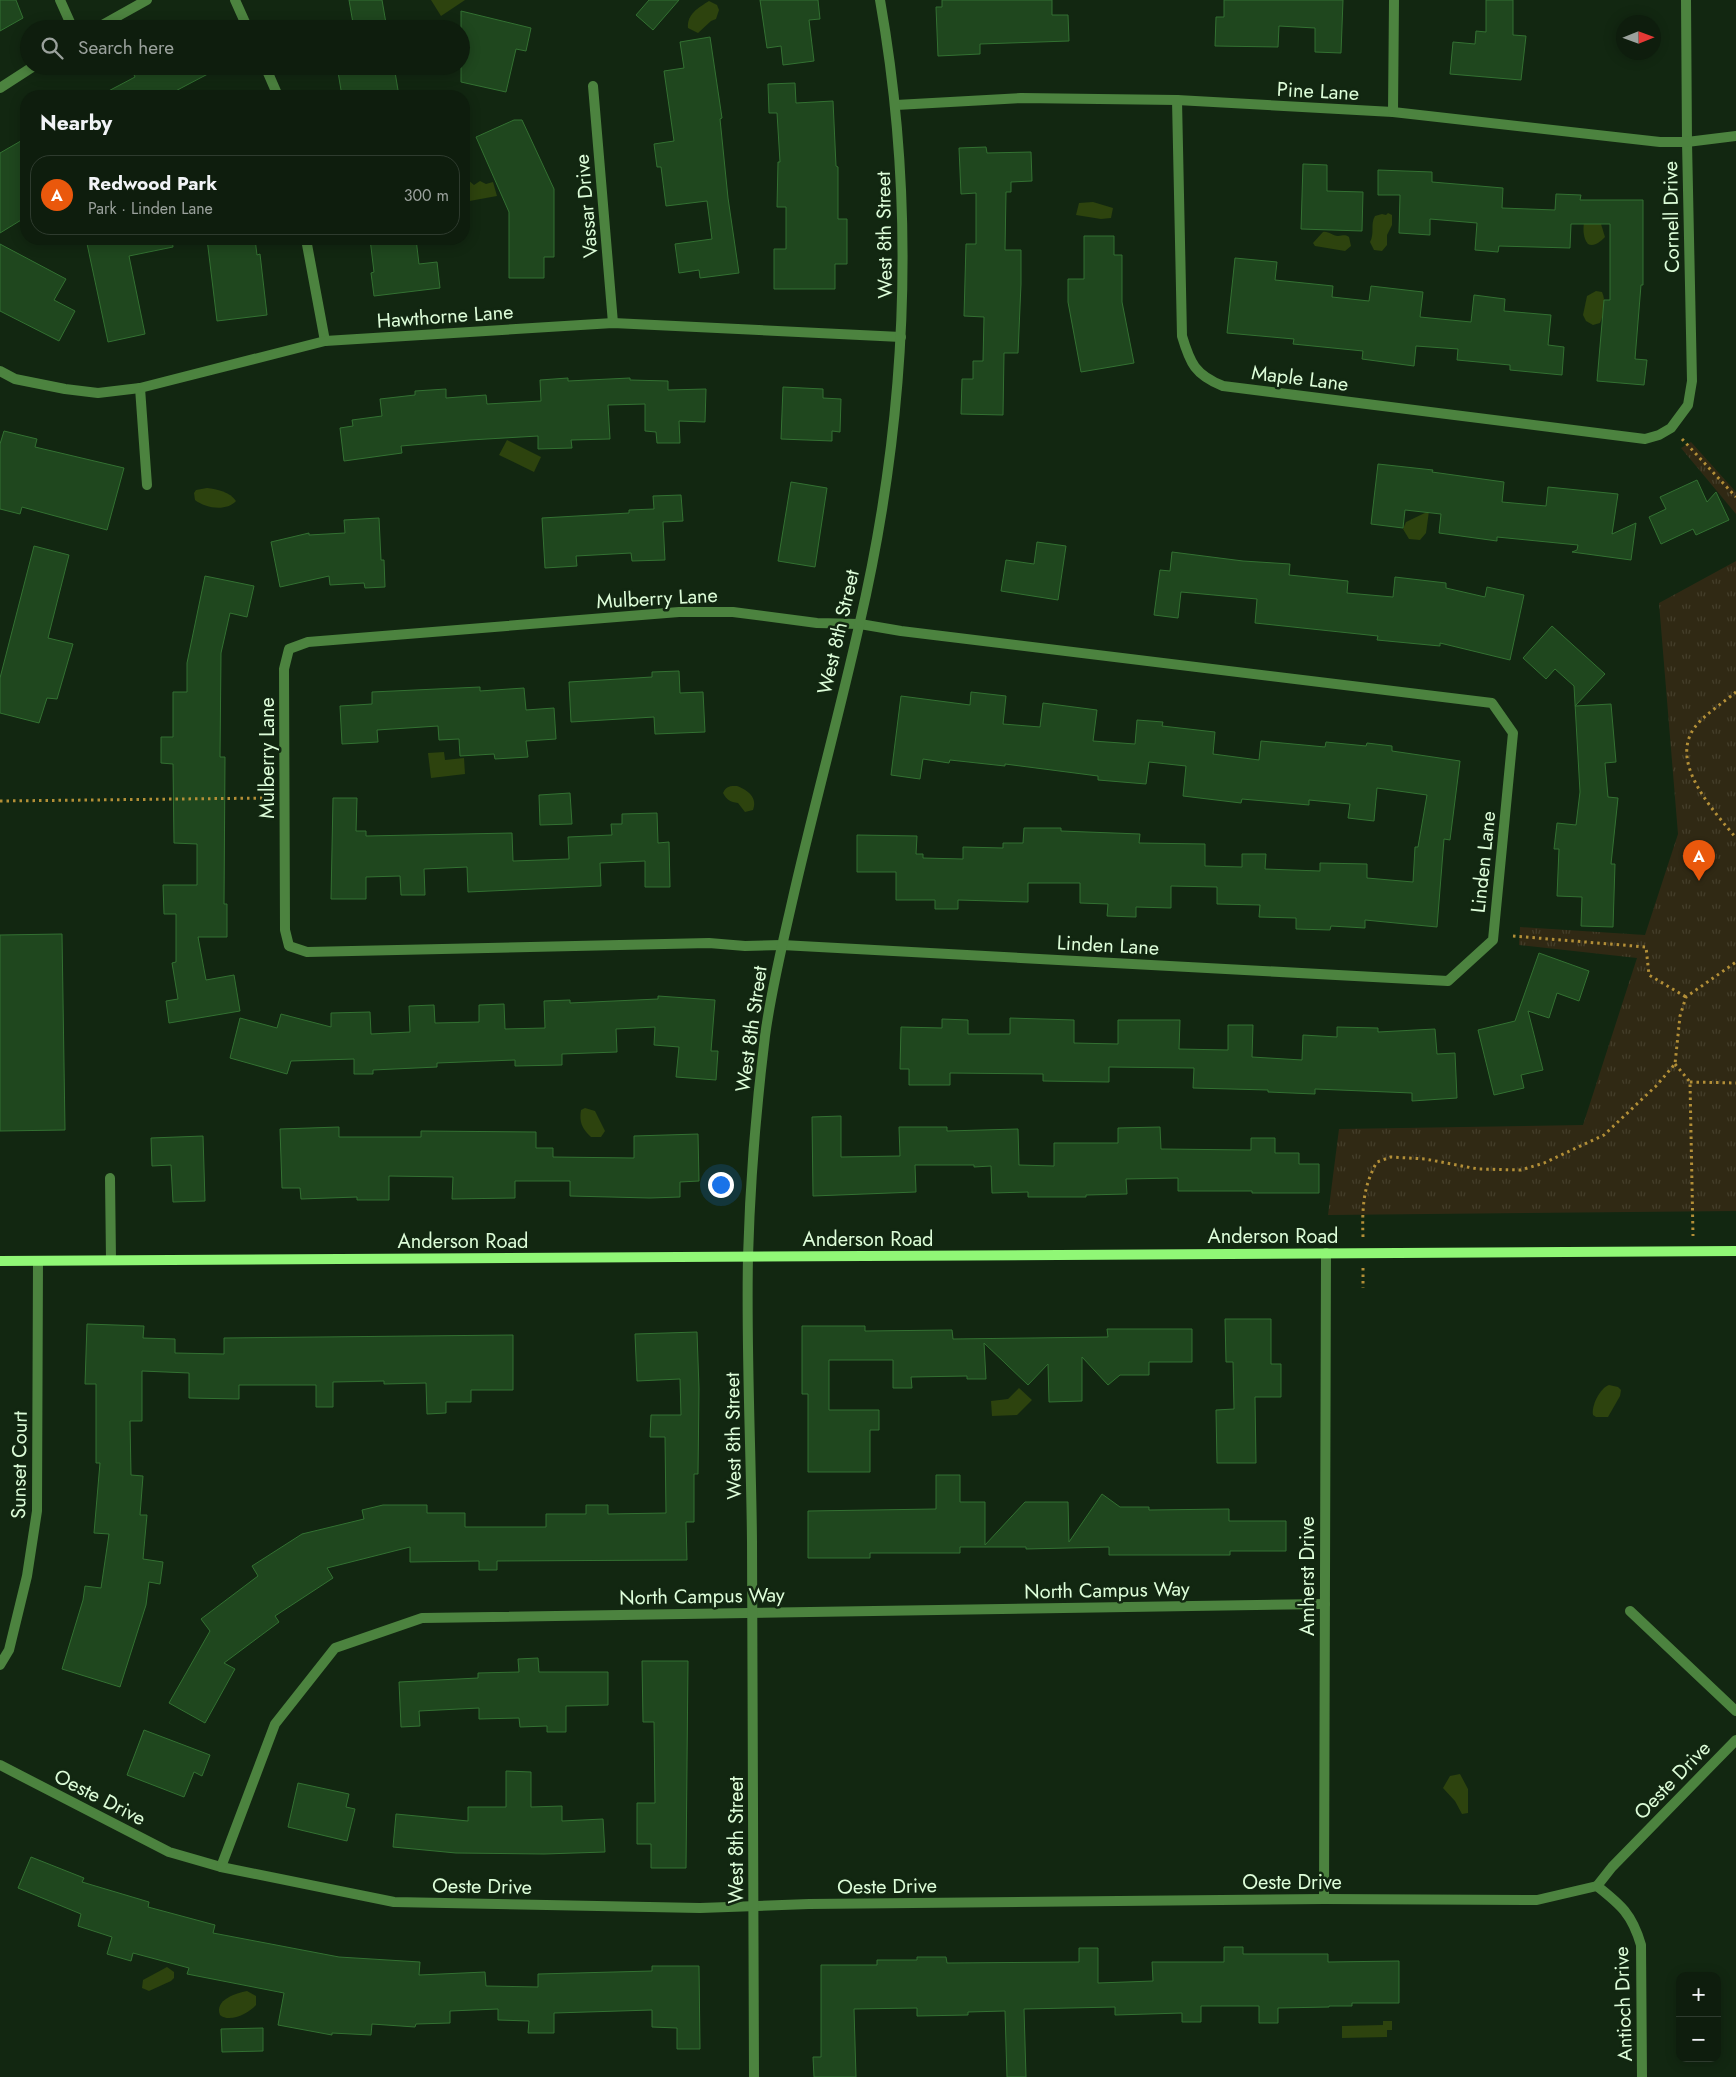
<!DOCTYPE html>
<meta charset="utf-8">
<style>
body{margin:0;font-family:Jost,sans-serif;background:#1c2a1b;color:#f1f3f6}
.controls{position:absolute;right:15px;bottom:15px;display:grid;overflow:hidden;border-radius:10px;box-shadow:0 2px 12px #0003}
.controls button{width:45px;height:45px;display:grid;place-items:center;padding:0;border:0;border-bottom:1px solid #2e3b2e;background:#0e1d0d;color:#f1f3f6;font:25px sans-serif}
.compass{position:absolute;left:1616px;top:15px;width:45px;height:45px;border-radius:50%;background:#0e1d0d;box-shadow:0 2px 12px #0003;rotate:89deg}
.you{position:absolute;left:720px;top:1184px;width:18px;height:18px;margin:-12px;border:4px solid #fff;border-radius:50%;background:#1a73e8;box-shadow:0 0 0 8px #1a73e833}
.badge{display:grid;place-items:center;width:32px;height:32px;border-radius:50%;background:#ea580c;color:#fff;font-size:16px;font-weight:700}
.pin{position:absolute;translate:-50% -41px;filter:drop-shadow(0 1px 2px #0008)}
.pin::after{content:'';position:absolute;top:26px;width:18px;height:15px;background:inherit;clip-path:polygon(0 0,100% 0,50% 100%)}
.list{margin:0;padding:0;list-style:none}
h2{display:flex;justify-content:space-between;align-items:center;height:65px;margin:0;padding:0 20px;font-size:21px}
h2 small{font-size:16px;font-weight:400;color:#9ba29d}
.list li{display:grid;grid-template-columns:32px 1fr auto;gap:15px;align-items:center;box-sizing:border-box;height:80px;margin:0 10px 10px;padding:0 10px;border:1px solid #2e3b2e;border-radius:20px}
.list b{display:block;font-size:19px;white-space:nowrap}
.list p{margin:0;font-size:16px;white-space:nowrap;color:#9ba29d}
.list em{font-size:16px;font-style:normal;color:#9ba29d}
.icon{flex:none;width:28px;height:28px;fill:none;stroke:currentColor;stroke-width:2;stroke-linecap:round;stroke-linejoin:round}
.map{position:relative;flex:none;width:1736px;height:2077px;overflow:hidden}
.search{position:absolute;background:#0e1d0d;box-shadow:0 2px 12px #0003;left:20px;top:20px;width:450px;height:55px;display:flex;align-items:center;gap:12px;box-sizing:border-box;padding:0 18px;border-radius:28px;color:#9ba29d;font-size:19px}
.panel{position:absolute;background:#0e1d0d;box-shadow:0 2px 12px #0003;left:20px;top:90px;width:450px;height:155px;border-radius:20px}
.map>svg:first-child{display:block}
.park{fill:url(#park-tufts)}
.water{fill:#2d430e}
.building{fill:#1f471e;stroke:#337132}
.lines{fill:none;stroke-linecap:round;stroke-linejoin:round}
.path{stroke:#b38f37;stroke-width:3;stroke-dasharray:2.5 4;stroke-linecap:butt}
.service{stroke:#4c833f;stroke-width:10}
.minor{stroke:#4c833f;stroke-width:10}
.tertiary{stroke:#4c833f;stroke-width:10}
.secondary{stroke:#90f776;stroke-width:10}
.labels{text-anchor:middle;stroke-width:5;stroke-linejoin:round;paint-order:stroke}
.street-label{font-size:20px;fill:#ddfdd9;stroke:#122711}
</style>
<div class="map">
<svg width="1736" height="2077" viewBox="0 0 1736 2077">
<defs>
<pattern id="park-tufts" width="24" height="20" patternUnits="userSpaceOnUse" patternTransform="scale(1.25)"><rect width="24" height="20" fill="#302914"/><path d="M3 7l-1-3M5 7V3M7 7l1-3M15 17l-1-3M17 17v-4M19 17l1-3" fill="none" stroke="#443e2a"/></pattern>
</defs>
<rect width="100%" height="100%" fill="#122711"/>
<g class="park">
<path d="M1691,442L1736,492V514L1681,448Z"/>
<path d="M1736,561V1211L1328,1215L1339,1129L1583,1125L1637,958L1519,945L1520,927L1645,935L1678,834L1659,603Z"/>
</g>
<g class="water">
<path d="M431,0H465L441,16Z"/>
<path d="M709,1L717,5L719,10L716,19L711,21L698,33L688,28C687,14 698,8 709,1Z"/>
<path d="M468,180L474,185L480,181L486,184L493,182L497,196L464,202V183Z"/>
<path d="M1093,202L1113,208L1111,218L1101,219L1076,215L1079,203Z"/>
<path d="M1388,213L1392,215V225L1387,235V245L1382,251L1374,250L1370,242C1375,233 1370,224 1375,216L1382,214L1386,215Z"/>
<path d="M1584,222L1601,224L1605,237C1600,242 1594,247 1588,244C1583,238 1583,230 1584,222Z"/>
<path d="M1323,232C1329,231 1332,236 1338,236C1343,236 1344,234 1349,237L1351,246L1345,251L1315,246L1313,243Z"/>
<path d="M1596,291L1602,292C1606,300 1604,314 1600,323L1593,325L1586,321L1583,315L1587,296Z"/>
<path d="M507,440L541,457L534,472L499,455Z"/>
<path d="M207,488C217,489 230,492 236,501C226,512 205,508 195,500L194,493L196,490Z"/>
<path d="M1429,511L1426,533L1420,540L1409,539L1403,529L1406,522Z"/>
<path d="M444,752L445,760L464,758L465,774L431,778L428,753Z"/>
<path d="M737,786C748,790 758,798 753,810L745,812L738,803C730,802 727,800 723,793C726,786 730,786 737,786Z"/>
<path d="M585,1108L595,1111L605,1131L601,1137H591C582,1129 579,1122 581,1110Z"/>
<path d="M1609,1385L1618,1387L1621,1390L1620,1396L1608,1417H1596L1593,1415C1591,1406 1600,1388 1609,1385Z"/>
<path d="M1019,1388L1032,1400L1017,1415L992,1416L991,1401L1008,1399Z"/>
<path d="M1460,1774L1468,1789V1813L1462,1814L1455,1801L1443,1788L1450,1776Z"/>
<path d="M167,1967L174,1972V1978L171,1981L149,1991L142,1988L143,1980Z"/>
<path d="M247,1991L256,1996V2005C248,2014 229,2023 220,2015C214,2000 236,1993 247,1991Z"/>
<path d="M1383,2021H1392V2030H1387V2037L1342,2038V2026L1383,2025Z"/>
</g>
<g class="building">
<path d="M0,0H16L23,18L0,31Z"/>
<path d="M349,0H382L387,29H354Z"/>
<path d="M649,0H679L653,30L636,15Z"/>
<path d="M760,0H818L820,19L809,20L814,61L783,65L781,46L767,48Z"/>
<path d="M942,0H1052V15H1068L1069,41L980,44V54L938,56L936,7H942Z"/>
<path d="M1224,0H1343L1341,53L1315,52V28L1279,26L1278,47L1215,46L1216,17H1224Z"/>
<path d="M1486,0H1513V35L1526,36L1521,80L1450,74L1453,42L1475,44L1476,31L1486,32Z"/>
<path d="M461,11L531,28L526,51L516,49L506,92L461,82Z"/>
<path d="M710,37L722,118L720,119L728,198L739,273L700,278L699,270L679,273L675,244L712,239L707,201L666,206L661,167H657L654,144L674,141L664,71L684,68L680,42Z"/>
<path d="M130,66H223L166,96H99L135,77Z"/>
<path d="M361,66H394L399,96H342L338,72L361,68Z"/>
<path d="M795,83L796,103L833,101L836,166L838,167V219H847V264H835V289H774V249H786V207H777L778,162H780L777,113H769L768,84Z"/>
<path d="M514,120H522L554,189V257H544V278H509V212L476,137Z"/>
<path d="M26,138V217L0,233V153Z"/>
<path d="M986,147L987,153L1031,152L1032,181L1011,182V192H1006L1005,250H1021V284L1018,353H1004L1003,415L961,414L962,379H973V361H983L984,317L964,316L966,244H976V193L961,194L959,148Z"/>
<path d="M1303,164L1327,165V191L1363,192L1362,231L1301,229Z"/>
<path d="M1378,170L1432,172V182L1503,188L1502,208L1555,210L1556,194L1581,195L1580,200H1643V285H1641L1635,359L1647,360L1644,385L1597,381L1604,300H1610V224H1571L1570,248L1499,246L1498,252L1475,250L1477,223L1430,219V235L1399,233L1400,195H1378Z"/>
<path d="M1084,236H1114V255H1122V302L1134,363L1081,372L1068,302V279H1084Z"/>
<path d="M86,239H172L173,247L129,256L145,334L108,342Z"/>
<path d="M207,239H255L257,255L260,254L267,315L217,321Z"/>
<path d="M370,239H416L419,264L437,262L440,288L374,296L371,273L374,272Z"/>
<path d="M0,244L66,279L54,300L75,311L59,341L0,311Z"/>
<path d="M1235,258L1277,262L1275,280L1333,286L1332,297L1369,301L1371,286L1423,292L1420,317L1471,322L1474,295L1505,299L1504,311L1551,315L1548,345L1564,347L1562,375L1510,370V365L1457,360L1458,349L1416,346L1414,366L1362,359L1363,351L1293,344L1294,339L1227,333Z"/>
<path d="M568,378V381L630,378V380L668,381V390L706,389L705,422L679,421L680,443H657L656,432L645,431V404L608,405L610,439L571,440L572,448L538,449V436L470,440L401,446L402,453L344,461L340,428L353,426L352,420L382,416L380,399L415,395V391L446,389V398L486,395L487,404L541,401L540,380Z"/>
<path d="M783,387L823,389V398L841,399L840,432L832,431V441L781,439Z"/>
<path d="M4,431L37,439L35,447L124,468L107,530L22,507L20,514L0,509V444Z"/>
<path d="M1378,464L1433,470L1432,472L1504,482L1502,502L1546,506L1548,487L1618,494L1612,534L1636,523L1631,560L1572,552L1577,550L1578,545L1497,537V541L1439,533L1441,514L1405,510L1403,528L1371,524Z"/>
<path d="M1697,480L1707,502L1716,492L1729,520L1696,535L1693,529L1661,544L1649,517L1666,509L1660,497Z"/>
<path d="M791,482L827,488L815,567L778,561Z"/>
<path d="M681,495L683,521L663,522L665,560L632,561L631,553L576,556L577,566L545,568L542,518L629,513V510L654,509L653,496Z"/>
<path d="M379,518L381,560H384L385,587L365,588L364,583L330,585L329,576L280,587L271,542L309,533V535L345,533L344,520Z"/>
<path d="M1037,542L1066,546L1058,600L1001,591L1006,560L1034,564Z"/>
<path d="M34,546L69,555L48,638L73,644L57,699L47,698L39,723L0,713V678Z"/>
<path d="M1172,552L1243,561L1290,564L1289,575L1348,581L1347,593L1393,597L1395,577L1446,583V588L1485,597L1487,587L1524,595L1510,660L1440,643V646L1377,640L1378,636L1255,623L1257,599L1181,592L1178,618L1154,615L1160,570L1170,571Z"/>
<path d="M205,576L254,586L247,617L230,613L221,653L220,757H225L224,904H227V937H198L206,980L234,975L240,1011L169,1023L166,1001L178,999L172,963L176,962V914H164L163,885H197V844L174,843L173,764L161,763V737H173V692H187V663Z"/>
<path d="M1552,626L1605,674L1575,706L1611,704L1616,762L1605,763L1608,797L1618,798L1611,864H1615L1613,927L1581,926L1582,897L1557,896L1559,849H1554L1557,823L1576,825L1580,792L1574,686L1555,669L1546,679L1523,658Z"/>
<path d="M679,671L680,693L703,692L705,732L655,734L654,717L571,722L569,682L652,677V672Z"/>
<path d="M480,687V691L524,688L526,710L554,708L556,739L526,741L528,757L495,759L494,754L460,756L459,739L439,740L438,726L377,730L378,742L342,744L340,706L372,704V692Z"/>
<path d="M971,692L1006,696L1003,724L1040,727L1043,703L1097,710L1093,741L1135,744L1137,720L1163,722L1162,726L1215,732L1213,754L1259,760L1261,741L1325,747L1326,742L1366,746L1367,743L1392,746V751L1460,761L1450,840L1444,839L1437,927L1365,920V928L1331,926L1330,930L1296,929V918L1259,917L1260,905L1217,904V887L1171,886V908L1136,907V917L1107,916L1108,904L1080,903V883H1028V902L958,900V909H935V900H896V872H857V835L917,836L916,854H923V858L963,859V847L1003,848V843H1023L1024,828H1061V831L1140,834L1139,843L1205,844V866L1242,867V854H1266L1265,869L1320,871V863L1367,864V878L1413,882L1415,847H1418L1427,795L1377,788L1374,821L1348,818L1350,804L1309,800V805L1242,799L1241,803L1183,796L1186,766L1149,762L1146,784L1098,780V776L1005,764V766L950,760L949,763L923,759L920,779L891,775L901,696L970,705Z"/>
<path d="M570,793L572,824L540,825L539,795Z"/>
<path d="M333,798H357L356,831H366V836L512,833L513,861L569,859L568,837L612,835L611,824H622V814L657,813L658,843L669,842L670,887H645V861L600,863L601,886L468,892L467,867L424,869L425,895H401L400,876L366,877V899H331Z"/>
<path d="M62,934L65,1130L0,1131V935Z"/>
<path d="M1539,953L1589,971L1579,1001L1557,993L1549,1018L1528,1011L1543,1070L1521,1075L1524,1088L1494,1095L1478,1030L1515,1021Z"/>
<path d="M658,996L715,1000L711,1051H718L716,1080L676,1077L679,1047L654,1045L655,1027L616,1029L617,1052L562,1054V1065L515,1066V1060L437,1063V1067L373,1070V1074H354V1059L291,1061L287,1074L230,1058L240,1018L277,1028L281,1014L331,1027V1013L370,1012L371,1034L410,1032L409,1006L434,1005L435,1023L479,1022V1005L504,1004L505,1029L545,1028L544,1001L570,1000V1003L658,999Z"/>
<path d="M1010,1018L1074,1020V1043L1118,1044V1020H1180L1179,1049L1228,1050V1025H1253L1252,1057L1302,1060L1303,1035L1337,1037V1027L1378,1028V1032L1435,1029L1437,1054L1455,1053L1457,1098L1412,1101V1093L1315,1089V1094L1268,1092V1090L1193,1088L1194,1068L1109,1067V1082L1043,1081V1074L950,1073V1085H909V1069H900L901,1027L942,1028V1019L968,1020V1034H1010Z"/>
<path d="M841,1116V1157L900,1156L899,1127H947V1131L1018,1129L1019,1165L1054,1166V1143H1118V1128L1160,1127L1161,1149L1251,1150V1138H1275V1153H1299V1164H1319V1193H1252V1191H1178V1178L1126,1179L1127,1194L1086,1195V1197H1028V1192L992,1193L991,1166L974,1167V1165H915L916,1192L813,1196L812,1117Z"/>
<path d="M339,1127V1137H421V1131L536,1132V1148H553V1157L634,1158V1136L698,1134L699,1181L680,1182V1197L650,1198L570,1196V1181H515V1198L452,1199L453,1177L389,1176V1200H357V1197L301,1199L300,1188H282L280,1129Z"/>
<path d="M203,1136L205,1201L173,1202L171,1165L152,1166L151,1138Z"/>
<path d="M1225,1319H1271V1364H1281V1397H1255L1256,1463H1217L1216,1410L1234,1409L1233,1362H1226Z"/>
<path d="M87,1324L144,1326L143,1338L175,1339V1353L224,1354V1338L513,1335V1390H471V1402H446V1413L427,1414L426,1383L384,1384V1381L333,1382V1407H316V1385H239V1399L189,1398V1373L142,1371V1421H130L131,1475L143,1476L140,1515H147L143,1559L163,1562L160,1584L149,1582L146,1605L120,1687L62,1669L83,1600L85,1586L101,1588L109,1534L94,1533L100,1463H96V1384H85Z"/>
<path d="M802,1326H865V1331L952,1330L953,1339L1108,1337L1107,1329H1192V1362H1149V1375H1120L1108,1385L1082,1357V1401L1049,1402L1048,1364L1028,1385L984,1343L986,1379H967V1376L911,1377L912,1388H893V1360H829V1410H879V1430H870V1472H808V1394H802Z"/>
<path d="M697,1332L699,1389L698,1474H694V1522H686L687,1560L497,1561V1570H479V1561L410,1562V1547L327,1568L333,1578L275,1616L279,1622L224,1663L235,1669L205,1723L169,1703L210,1631L201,1619L258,1576L252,1566L302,1534L364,1519L362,1510L383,1505H427V1513H465V1527H546V1514H586V1505H608V1514L666,1513L665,1437H650L651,1415H681L680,1379L637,1381L635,1334Z"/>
<path d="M936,1475H960V1502H985V1545L1025,1502H1068L1069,1542L1102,1494L1120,1507H1149V1510L1229,1509V1521H1286V1551H1230V1555H1109V1547L1026,1549V1547H960V1553H870V1558H808V1511L936,1509Z"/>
<path d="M538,1658L539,1672H608V1705L566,1706V1732H547V1726L520,1727L519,1718L479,1719V1708L419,1711L420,1726L401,1727L399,1682L478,1678V1673L519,1672L518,1659Z"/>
<path d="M642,1661H688L686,1868H651V1844H637V1803H655L654,1722H643Z"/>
<path d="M144,1730L210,1755L202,1776L194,1772L184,1797L127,1775Z"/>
<path d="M506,1771L531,1772V1807L562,1806V1821L603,1819L605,1852L544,1854L456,1853L393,1847L396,1814L468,1821V1807H506Z"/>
<path d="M298,1783L349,1794L346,1807L355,1809L347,1841L288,1827Z"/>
<path d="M31,1857L84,1878L82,1882L149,1902L148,1907L215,1925L213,1933L339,1957L420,1962L419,1975L485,1972L486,1986L538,1987V1974L652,1971V1966H699L700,2049H677V2028L652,2027V2010L554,2013V2033H528L529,2021L498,2020V2009L450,2011V2023L416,2024L415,2027L372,2024L371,2035L332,2033V2035L278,2025L284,1993L187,1974L189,1968L133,1953L131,1961L107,1954L112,1937L78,1926L81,1914L18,1888Z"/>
<path d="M1224,1947H1243V1954H1328V1962L1399,1961V2003H1352V2006H1329V2007L1278,2008V2023H1259V2006H1201V2022H1182V2013L1115,2015V2007L1024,2009L1026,2077H1007L1005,2011L968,2012V2015L917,2016V2008L854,2009L856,2077H814L813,2057H821V1965H877V1960H917V1957H946L947,1963L1079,1962V1948H1098V1983L1153,1981L1152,1962H1224Z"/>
<path d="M263,2028V2051L222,2052L221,2029Z"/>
</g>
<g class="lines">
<g class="path">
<path d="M1682,439L1736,497"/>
<path d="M1736,692C1724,702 1704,715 1695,727C1668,763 1714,811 1736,838"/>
<path d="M0,801L269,798"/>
<path d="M1513,936L1646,947L1649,975L1686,997"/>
<path d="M1675,1064L1690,1082L1693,1236"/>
<path d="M1690,1082L1736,1083"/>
<path d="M1363,1237C1362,1209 1363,1186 1377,1162L1391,1157L1425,1159L1478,1169L1521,1170L1544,1163L1604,1135L1656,1086L1675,1064L1680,1016L1686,997L1736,962"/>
<path d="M1363,1268V1288"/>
</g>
<g class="service">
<path d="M60,0L73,29"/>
<path d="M140,388L147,485"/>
<path d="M110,1178L111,1260"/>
</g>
<g class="minor">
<path d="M235,0L248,29"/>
<path d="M265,66L278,96"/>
<path d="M593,86L613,323"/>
<path d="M1177,100L1182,336C1190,363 1195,375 1223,386L1645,439L1659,435L1671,428L1688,405L1692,381L1687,142L1686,0"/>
<path d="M896,105L1021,98L1177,100L1393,112L1660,142H1687L1736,136"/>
<path d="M1393,112L1394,0"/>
<path d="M306,239L325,341"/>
<path d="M0,371L15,379L65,389L98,393L140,388L325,341L613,323L901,337"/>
<path d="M679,612H733L817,623L860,624L901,631L1492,703L1513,733L1493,940L1448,981L782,945L745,946L709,943L307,952L289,946L285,930L284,669L289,649L308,642Z"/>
<path d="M1630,1611L1736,1711"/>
<path d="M0,1665L9,1650L27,1576L37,1511L38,1261"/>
<path d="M0,1765L169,1852L221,1867L394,1902L700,1908L809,1904L1324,1899L1537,1900L1597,1886L1612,1867L1736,1740"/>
<path d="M221,1867L275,1724L335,1648L422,1618L1325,1604"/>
<path d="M1597,1886C1621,1905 1632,1914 1641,1945L1642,2077"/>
<path d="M1324,1899L1326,1253"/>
</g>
<g class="tertiary">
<path d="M95,29L147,0"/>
<path d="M0,88L34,66"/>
<path d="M754,2077C754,1898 754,1719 752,1541C751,1446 746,1351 748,1257C750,1183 756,1109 765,1036C771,991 782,946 792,902C813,810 838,719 859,626C907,420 917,209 880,0"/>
</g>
<path class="secondary" d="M0,1261L1736,1251"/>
</g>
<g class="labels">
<g class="street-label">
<text transform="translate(1318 91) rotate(3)" y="7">Pine Lane</text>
<text transform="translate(586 206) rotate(-95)" y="7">Vassar Drive</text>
<text transform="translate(1671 217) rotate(-91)" y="7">Cornell Drive</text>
<text transform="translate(884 235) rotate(-91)" y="7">West 8th Street</text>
<text transform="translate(445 316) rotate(-4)" y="7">Hawthorne Lane</text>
<text transform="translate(1300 378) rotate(7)" y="7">Maple Lane</text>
<text transform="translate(657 598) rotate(-3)" y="7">Mulberry Lane</text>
<text transform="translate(838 632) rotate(-77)" y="7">West 8th Street</text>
<text transform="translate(267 758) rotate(-90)" y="7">Mulberry Lane</text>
<text transform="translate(1483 862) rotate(-84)" y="7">Linden Lane</text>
<text transform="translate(1108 945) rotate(3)" y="7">Linden Lane</text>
<text transform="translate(751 1029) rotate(-82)" y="7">West 8th Street</text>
<text x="1273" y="1243">Anderson Road</text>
<text x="868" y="1246">Anderson Road</text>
<text x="463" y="1248">Anderson Road</text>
<text transform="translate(733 1436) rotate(-91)" y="7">West 8th Street</text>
<text transform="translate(19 1465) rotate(-89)" y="7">Sunset Court</text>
<text transform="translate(1307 1576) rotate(-90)" y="7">Amherst Drive</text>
<text transform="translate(1107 1590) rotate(-1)" y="7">North Campus Way</text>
<text transform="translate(702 1596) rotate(-1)" y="7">North Campus Way</text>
<text transform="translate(1672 1780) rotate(-46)" y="7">Oeste Drive</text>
<text transform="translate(100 1797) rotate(27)" y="7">Oeste Drive</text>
<text transform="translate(736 1840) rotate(-90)" y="7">West 8th Street</text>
<text x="1292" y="1889">Oeste Drive</text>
<text transform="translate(482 1886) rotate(1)" y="7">Oeste Drive</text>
<text transform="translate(887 1886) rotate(-1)" y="7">Oeste Drive</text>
<text transform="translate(1623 2004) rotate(-92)" y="7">Antioch Drive</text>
</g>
</g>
</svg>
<div class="controls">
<button>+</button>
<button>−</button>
</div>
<svg class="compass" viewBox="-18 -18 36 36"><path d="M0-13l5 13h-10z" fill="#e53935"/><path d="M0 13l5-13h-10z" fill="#9ba29d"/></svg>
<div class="you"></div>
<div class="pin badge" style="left:1699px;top:881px">A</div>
<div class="search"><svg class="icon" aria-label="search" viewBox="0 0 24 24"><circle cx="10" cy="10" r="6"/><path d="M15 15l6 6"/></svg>Search here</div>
<section class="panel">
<h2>Nearby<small></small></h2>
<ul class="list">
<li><span class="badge">A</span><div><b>Redwood Park</b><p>Park · Linden Lane</p></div><em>300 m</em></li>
</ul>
</section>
</div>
